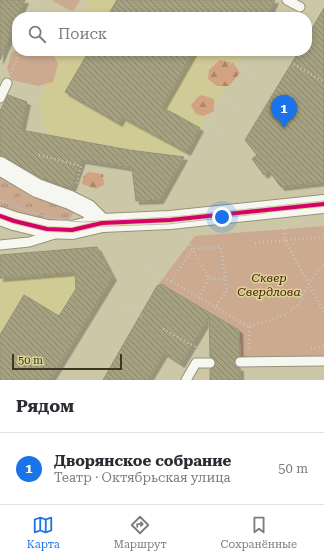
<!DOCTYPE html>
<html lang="ru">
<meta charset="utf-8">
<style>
body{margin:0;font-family:"Roboto Serif",serif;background:#f2f2f3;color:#2b2b33}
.scale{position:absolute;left:12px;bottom:10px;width:110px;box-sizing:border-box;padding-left:4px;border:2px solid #3b381f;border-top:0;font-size:11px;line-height:14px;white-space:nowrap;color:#3b381f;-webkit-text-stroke:3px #dbd498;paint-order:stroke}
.you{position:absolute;left:222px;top:217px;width:14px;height:14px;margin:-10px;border:3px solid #fff;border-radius:50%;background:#1a73e8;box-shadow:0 0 0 6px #1a73e833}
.badge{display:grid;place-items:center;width:26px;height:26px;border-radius:50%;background:#1a73e8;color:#fff;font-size:13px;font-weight:700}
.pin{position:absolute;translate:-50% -33px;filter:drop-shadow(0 1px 2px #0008)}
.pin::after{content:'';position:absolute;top:21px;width:14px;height:12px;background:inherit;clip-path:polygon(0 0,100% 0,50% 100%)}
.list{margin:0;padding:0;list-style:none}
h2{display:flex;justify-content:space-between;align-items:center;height:52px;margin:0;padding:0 16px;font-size:17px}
h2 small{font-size:13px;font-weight:400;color:#7c7c81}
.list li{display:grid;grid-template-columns:26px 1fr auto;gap:12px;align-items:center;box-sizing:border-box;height:72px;padding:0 16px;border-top:1px solid #e1e1e2}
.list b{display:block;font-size:15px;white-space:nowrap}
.list p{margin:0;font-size:13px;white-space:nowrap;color:#7c7c81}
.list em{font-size:13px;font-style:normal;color:#7c7c81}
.icon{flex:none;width:22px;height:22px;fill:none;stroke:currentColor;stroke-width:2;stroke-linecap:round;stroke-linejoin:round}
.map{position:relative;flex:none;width:324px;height:380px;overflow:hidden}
.search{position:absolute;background:#fff;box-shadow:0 2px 6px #0003;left:12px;right:12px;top:12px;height:44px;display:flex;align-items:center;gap:10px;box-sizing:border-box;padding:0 14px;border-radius:16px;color:#7c7c81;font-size:15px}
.sheet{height:124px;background:#fff}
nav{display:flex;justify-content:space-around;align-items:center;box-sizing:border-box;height:56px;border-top:1px solid #e1e1e2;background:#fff;font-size:11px;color:#7c7c81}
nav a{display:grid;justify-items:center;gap:2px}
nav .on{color:#1a73e8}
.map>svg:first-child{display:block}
.built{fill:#d0ca95}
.grass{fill:url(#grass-tufts)}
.forest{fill:url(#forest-firs)}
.park{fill:#ccaa8f}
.building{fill:url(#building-back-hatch);stroke:#949177;filter:url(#shadow)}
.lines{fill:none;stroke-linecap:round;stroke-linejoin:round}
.lane-casing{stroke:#969379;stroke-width:11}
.street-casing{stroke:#969379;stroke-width:20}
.path{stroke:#c9c7be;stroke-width:2.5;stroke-dasharray:1 3;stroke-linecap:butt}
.lane{stroke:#f7f7f2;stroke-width:9}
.street{stroke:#f7f7f2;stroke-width:18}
.tram{stroke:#bdbcb4;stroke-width:1}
.cycleway-casing{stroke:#dbd498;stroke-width:6}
.cycleway{stroke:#d6006c;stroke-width:4}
.labels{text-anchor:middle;stroke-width:3;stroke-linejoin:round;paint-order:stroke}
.park-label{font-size:12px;font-style:italic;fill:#501b02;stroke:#dbd498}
</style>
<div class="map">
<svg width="324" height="380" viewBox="0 0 324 380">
<defs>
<pattern id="grass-tufts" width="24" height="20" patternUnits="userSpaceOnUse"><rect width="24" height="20" fill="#ccaa8f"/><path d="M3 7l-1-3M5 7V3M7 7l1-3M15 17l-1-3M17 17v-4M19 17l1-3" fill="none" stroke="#a78b74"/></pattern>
<pattern id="forest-firs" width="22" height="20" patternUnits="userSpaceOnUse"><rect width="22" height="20" fill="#d3a381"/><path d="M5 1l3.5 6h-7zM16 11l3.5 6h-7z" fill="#ac8669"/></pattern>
<pattern id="building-back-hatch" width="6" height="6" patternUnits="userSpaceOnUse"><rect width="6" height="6" fill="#a6a281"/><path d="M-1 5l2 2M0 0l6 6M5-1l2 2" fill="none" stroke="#888569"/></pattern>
<filter id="shadow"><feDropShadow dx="3.5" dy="3.5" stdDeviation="0" flood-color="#0004"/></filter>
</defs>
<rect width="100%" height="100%" fill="#ccc8a7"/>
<g class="built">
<path d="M88,0H184L232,17H79Z"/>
<path d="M62,51H247L200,128L183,158L46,135L38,100Z"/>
<path d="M97,247L113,277L50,380H15L0,371V255Z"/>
</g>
<path class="grass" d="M0,171L69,204L74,212L68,221L48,222L15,213L0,206Z"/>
<g class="forest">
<path d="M220,60L234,63L240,73L229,86H217L208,79L209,70Z"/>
<path d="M201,95L214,99V111L204,116L196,114L191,105L197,98Z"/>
<path d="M88,172L103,174L104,185L96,189L82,184L83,177Z"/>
</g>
<g class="park">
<path d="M53,0H80L75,9L72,11L54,2Z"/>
<path d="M17,51H56L54,56L58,64L53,82L38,86L12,80L7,69L11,53Z"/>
<path d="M324,226V358L240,359L239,330L169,289L164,284L157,286L195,236Z"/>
</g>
<g class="building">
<path d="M0,0H25L0,60Z"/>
<path d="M117,0H275L267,17H107Z"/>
<path d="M324,8V182L281,187L269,171L264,175L252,159L257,155L245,140L299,51H307V37Z"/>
<path d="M89,51H194L162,107L200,128L187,152L122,117L119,123L65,92Z"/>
<path d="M8,95L27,102L21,130L129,150L184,157L160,200L136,201L132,168L82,160L72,188L65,185L64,187L42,178L0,155V111Z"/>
<path d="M97,247L113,277L50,380H0V335L24,295L59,316L76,289L75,272L0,278V255Z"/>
<path d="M163,284L169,289L239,330L240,356L235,359L234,362L237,367L240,368V380H210V369L215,366L216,363L213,358L210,357L209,317L181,364L164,353L148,380H103L157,286Z"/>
</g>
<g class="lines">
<g class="lane-casing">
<g id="lane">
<path d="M287,0L300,7"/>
<path d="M0,98L7,83"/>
<path d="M0,245L29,242L55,234"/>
<path d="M240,362L324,361"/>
<path d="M186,380L196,363H210"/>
</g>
</g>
<g class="street-casing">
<g id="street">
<path d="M0,166L37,188L70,200L88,209L102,223"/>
<path d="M0,216L14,221L47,229L72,230L102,223L170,220L324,204"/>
</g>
</g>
<g class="path">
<path d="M34,17L41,0"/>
<path d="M208,51L177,107L223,134"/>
<path d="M210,51L257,78"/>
<path d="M273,52L324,82"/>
<path d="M11,73L20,51"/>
<path d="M193,79L240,106"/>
<path d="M39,155L81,166L76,186"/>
<path d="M284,225L285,240L324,312"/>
<path d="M184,234L209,278L226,280"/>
<path d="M255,243L324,237"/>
<path d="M143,265L249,327L284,315L299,304L308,285L321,267L324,265"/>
<path d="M171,281L193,249L221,247L227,291L215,308"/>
<path d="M199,298L209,278"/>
<path d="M120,303L141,316"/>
<path d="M249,327V351"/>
<path d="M163,329L195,347L196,353"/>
<path d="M311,349L324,346"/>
</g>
<use href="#lane" class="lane"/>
<use href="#street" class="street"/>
<g class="tram">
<path d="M301,3L303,0"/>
<path d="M0,200C25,211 54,221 82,222L173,217L324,201"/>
<path d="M83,227L168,224L266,213"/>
</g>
<g class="cycleway-casing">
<path id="cycleway" d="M0,216L14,221L47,229L72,230L102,223L170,220L324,204"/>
</g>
<use href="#cycleway" class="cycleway"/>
</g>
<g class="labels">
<g class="park-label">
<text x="269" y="282">Сквер<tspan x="269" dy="14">Свердлова</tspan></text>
</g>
</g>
</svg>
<div class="scale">50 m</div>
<div class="you"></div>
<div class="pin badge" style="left:284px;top:128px">1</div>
<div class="search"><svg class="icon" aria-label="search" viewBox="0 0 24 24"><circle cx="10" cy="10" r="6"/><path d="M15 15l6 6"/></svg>Поиск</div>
</div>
<section class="sheet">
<h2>Рядом<small></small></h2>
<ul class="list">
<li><span class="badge">1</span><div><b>Дворянское собрание</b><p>Театр · Октябрьская улица</p></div><em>50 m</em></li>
</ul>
</section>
<nav>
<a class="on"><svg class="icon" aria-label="map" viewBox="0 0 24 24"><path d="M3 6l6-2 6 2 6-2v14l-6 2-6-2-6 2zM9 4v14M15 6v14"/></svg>Карта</a>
<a><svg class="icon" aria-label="directions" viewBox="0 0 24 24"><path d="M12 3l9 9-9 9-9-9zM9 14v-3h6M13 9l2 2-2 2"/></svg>Маршрут</a>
<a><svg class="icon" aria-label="saved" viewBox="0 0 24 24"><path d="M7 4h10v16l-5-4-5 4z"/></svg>Сохранённые</a>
</nav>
